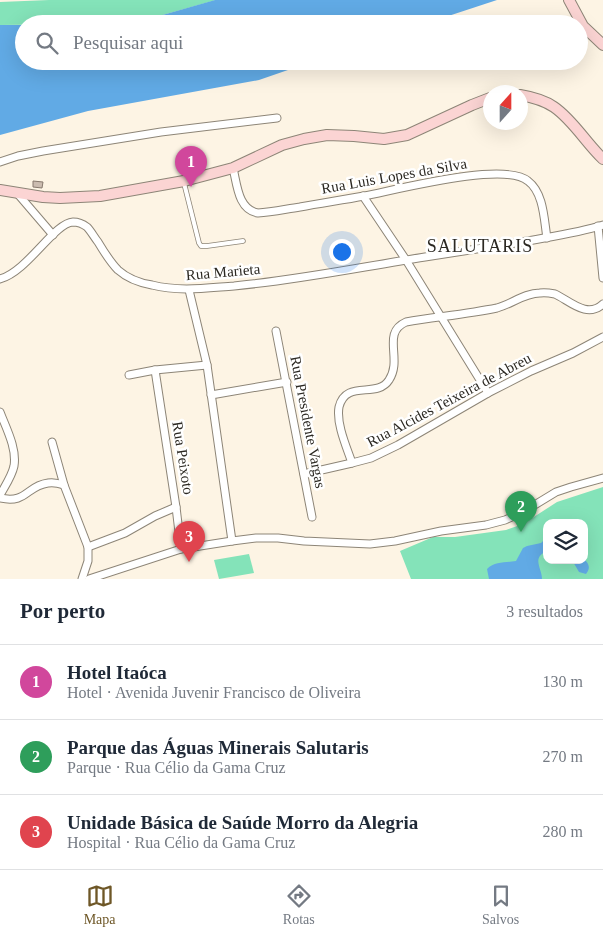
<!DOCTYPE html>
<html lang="pt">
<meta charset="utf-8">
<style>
body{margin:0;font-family:Georgia,serif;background:#f6f6f7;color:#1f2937}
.controls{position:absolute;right:15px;bottom:15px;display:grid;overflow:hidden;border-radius:10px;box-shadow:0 5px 20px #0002}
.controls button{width:45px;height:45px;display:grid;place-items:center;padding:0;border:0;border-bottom:1px solid #e0e1e3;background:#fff;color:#1f2937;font:25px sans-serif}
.compass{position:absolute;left:483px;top:85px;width:45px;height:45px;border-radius:50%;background:#fff;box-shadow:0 5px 20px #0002;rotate:21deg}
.you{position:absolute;left:341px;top:251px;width:18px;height:18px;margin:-12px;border:4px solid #fff;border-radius:50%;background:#1a73e8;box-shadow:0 0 0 8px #1a73e833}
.badge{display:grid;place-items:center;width:32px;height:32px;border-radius:50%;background:#6e5727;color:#fff;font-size:16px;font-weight:700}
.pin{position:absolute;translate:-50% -41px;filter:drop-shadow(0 1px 2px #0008)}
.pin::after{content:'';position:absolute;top:26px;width:18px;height:15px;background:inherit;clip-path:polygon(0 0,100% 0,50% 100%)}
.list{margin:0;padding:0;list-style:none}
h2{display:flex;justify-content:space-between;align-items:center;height:65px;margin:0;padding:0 20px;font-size:21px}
h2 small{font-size:16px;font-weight:400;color:#747a83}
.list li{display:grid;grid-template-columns:32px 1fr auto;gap:15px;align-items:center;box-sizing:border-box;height:75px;padding:0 20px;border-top:1px solid #e0e1e3}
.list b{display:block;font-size:19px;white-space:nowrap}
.list p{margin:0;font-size:16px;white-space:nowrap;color:#747a83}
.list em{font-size:16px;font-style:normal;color:#747a83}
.icon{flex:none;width:28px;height:28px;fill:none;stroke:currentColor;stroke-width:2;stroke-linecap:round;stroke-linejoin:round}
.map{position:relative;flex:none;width:603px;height:579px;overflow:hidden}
.search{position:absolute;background:#fff;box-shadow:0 5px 20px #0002;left:15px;right:15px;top:15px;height:55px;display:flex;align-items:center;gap:12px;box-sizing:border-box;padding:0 18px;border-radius:28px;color:#747a83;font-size:19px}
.sheet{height:290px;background:#fff}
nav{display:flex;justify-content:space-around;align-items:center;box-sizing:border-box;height:70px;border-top:1px solid #e0e1e3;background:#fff;font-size:14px;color:#747a83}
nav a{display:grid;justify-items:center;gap:2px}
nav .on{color:#6e5727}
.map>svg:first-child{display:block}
.green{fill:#84e3b9;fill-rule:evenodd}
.water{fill:#61aae5}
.building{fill:#cbbcb0;stroke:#87796e}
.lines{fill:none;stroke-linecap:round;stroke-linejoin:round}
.lane-casing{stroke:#8d8577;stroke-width:5.5}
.street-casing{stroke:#8d8577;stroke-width:9}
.secondary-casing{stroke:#8d8577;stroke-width:12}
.lane{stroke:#fff;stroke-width:4}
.street{stroke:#fff;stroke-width:7}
.secondary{stroke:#fbd4d3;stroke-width:10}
.labels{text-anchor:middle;stroke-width:5;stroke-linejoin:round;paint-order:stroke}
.street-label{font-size:15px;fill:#2b2822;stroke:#fff}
.quarter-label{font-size:18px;letter-spacing:1px;fill:#2b2822;stroke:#fff}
</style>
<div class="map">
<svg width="603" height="579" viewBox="0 0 603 579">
<rect width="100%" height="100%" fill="#fdf4e4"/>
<g class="green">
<path d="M49,0H216L131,24L0,25V2Z"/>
<path d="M603,487V579H411L400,551L433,537H455L506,530L523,524L557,502ZM547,523H584V560H547Z"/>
<path d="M249,554L254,573L219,579L214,560Z"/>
</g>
<g class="water">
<path d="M215,0H497L424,24H131Z"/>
<path d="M0,25H24V61H314L259,80L88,111L0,135Z"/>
<path d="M547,537V551C531,558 542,568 542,579H489L487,569C495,561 505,563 516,561L523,548L527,546L541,543Z"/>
<path d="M584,559C589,564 591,568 586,574L579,572L572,560H584Z"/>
</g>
<path class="building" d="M33,181L43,182L42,188L33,187Z"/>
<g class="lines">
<g class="lane-casing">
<path id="lane" d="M184,183L199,243L201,246H207L243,241"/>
</g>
<g class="street-casing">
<g id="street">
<path d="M0,162L18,156L43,151L161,132L277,118"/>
<path d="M233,168C237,184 238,210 258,213C272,212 286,209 300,207C321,203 343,200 364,196C396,190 504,161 528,181C544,193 544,220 547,238"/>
<path d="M17,193L53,235"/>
<path d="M363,196L406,260L488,393"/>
<path d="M598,226L603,278"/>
<path d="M0,279C28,271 54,223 73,222C78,222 83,224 87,227C91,231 94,237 98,242C104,252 110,262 118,270C127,278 140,283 152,285C180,292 206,288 234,286C298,280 361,267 425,257C457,252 489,247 522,242C548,237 578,233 603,225"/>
<path d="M189,290L207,365L232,541"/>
<path d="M276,331L312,517"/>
<path d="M155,370L176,507L181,549"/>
<path d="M129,375L155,370L207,365"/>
<path d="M211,395L287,382"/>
<path d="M0,412C6,428 17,448 14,466C12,476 5,486 0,495"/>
<path d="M52,442L64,485L88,547V561L82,579"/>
<path d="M352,463C347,448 336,424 339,407C346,379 377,399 389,380C403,359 381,333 406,322C436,317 467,314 497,308C512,304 524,293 540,293C545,292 550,293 555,294C570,301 587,319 603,304"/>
<path d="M304,474L352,463L371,458L398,445L488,393L531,371L573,353L603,337"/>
<path d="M0,498C27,504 26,486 48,483C53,482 58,483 64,485"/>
<path d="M88,547L125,533L155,516L176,507"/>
<path d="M89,579L181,549L232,541L256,538H278L304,541L370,544L395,541L441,531L486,525L505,520L523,512L556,492L571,487L603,478"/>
</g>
</g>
<g class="secondary-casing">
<g id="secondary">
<path d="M569,0L583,26L603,45"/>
<path d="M520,95C532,97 544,100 554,107C573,120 586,143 603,159"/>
<path d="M0,190L43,197L60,198L100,196L184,181L233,168L282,145L304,139L327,135L354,136L384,139L407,135L472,105L490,98"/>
</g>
</g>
<use href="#lane" class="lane"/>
<use href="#street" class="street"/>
<use href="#secondary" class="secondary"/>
</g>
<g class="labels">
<g class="street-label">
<text transform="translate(394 176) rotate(-10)" y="5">Rua Luis Lopes da Silva</text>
<text transform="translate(223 272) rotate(-5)" y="5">Rua Marieta</text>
<text transform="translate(449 400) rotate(-28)" y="5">Rua Alcides Teixeira de Abreu</text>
<text transform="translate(308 422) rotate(79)" y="5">Rua Presidente Vargas</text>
<text transform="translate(183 458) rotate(81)" y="5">Rua Peixoto</text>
</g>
<g class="quarter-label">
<text x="480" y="252">SALUTARIS</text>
</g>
</g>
</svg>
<div class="controls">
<button><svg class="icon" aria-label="layers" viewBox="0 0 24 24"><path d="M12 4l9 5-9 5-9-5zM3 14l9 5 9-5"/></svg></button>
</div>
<svg class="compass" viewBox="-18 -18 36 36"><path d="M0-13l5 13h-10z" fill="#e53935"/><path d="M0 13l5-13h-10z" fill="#747a83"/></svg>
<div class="you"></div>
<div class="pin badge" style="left:191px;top:187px;background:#d1479c">1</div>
<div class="pin badge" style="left:521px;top:532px;background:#2e9e5b">2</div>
<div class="pin badge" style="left:189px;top:562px;background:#e0444e">3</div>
<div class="search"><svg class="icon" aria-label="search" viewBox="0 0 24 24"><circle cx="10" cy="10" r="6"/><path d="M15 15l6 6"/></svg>Pesquisar aqui</div>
</div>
<section class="sheet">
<h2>Por perto<small>3 resultados</small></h2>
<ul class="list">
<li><span class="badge" style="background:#d1479c">1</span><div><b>Hotel Itaóca</b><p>Hotel · Avenida Juvenir Francisco de Oliveira</p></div><em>130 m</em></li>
<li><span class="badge" style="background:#2e9e5b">2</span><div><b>Parque das Águas Minerais Salutaris</b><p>Parque · Rua Célio da Gama Cruz</p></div><em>270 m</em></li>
<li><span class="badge" style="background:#e0444e">3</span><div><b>Unidade Básica de Saúde Morro da Alegria</b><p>Hospital · Rua Célio da Gama Cruz</p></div><em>280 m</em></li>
</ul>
</section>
<nav>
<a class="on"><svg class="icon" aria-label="map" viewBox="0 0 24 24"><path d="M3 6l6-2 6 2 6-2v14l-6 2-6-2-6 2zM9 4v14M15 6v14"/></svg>Mapa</a>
<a><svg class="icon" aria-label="directions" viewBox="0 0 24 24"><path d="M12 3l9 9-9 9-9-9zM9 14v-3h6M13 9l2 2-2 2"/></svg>Rotas</a>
<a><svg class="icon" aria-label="saved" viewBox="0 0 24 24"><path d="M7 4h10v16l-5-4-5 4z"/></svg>Salvos</a>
</nav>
